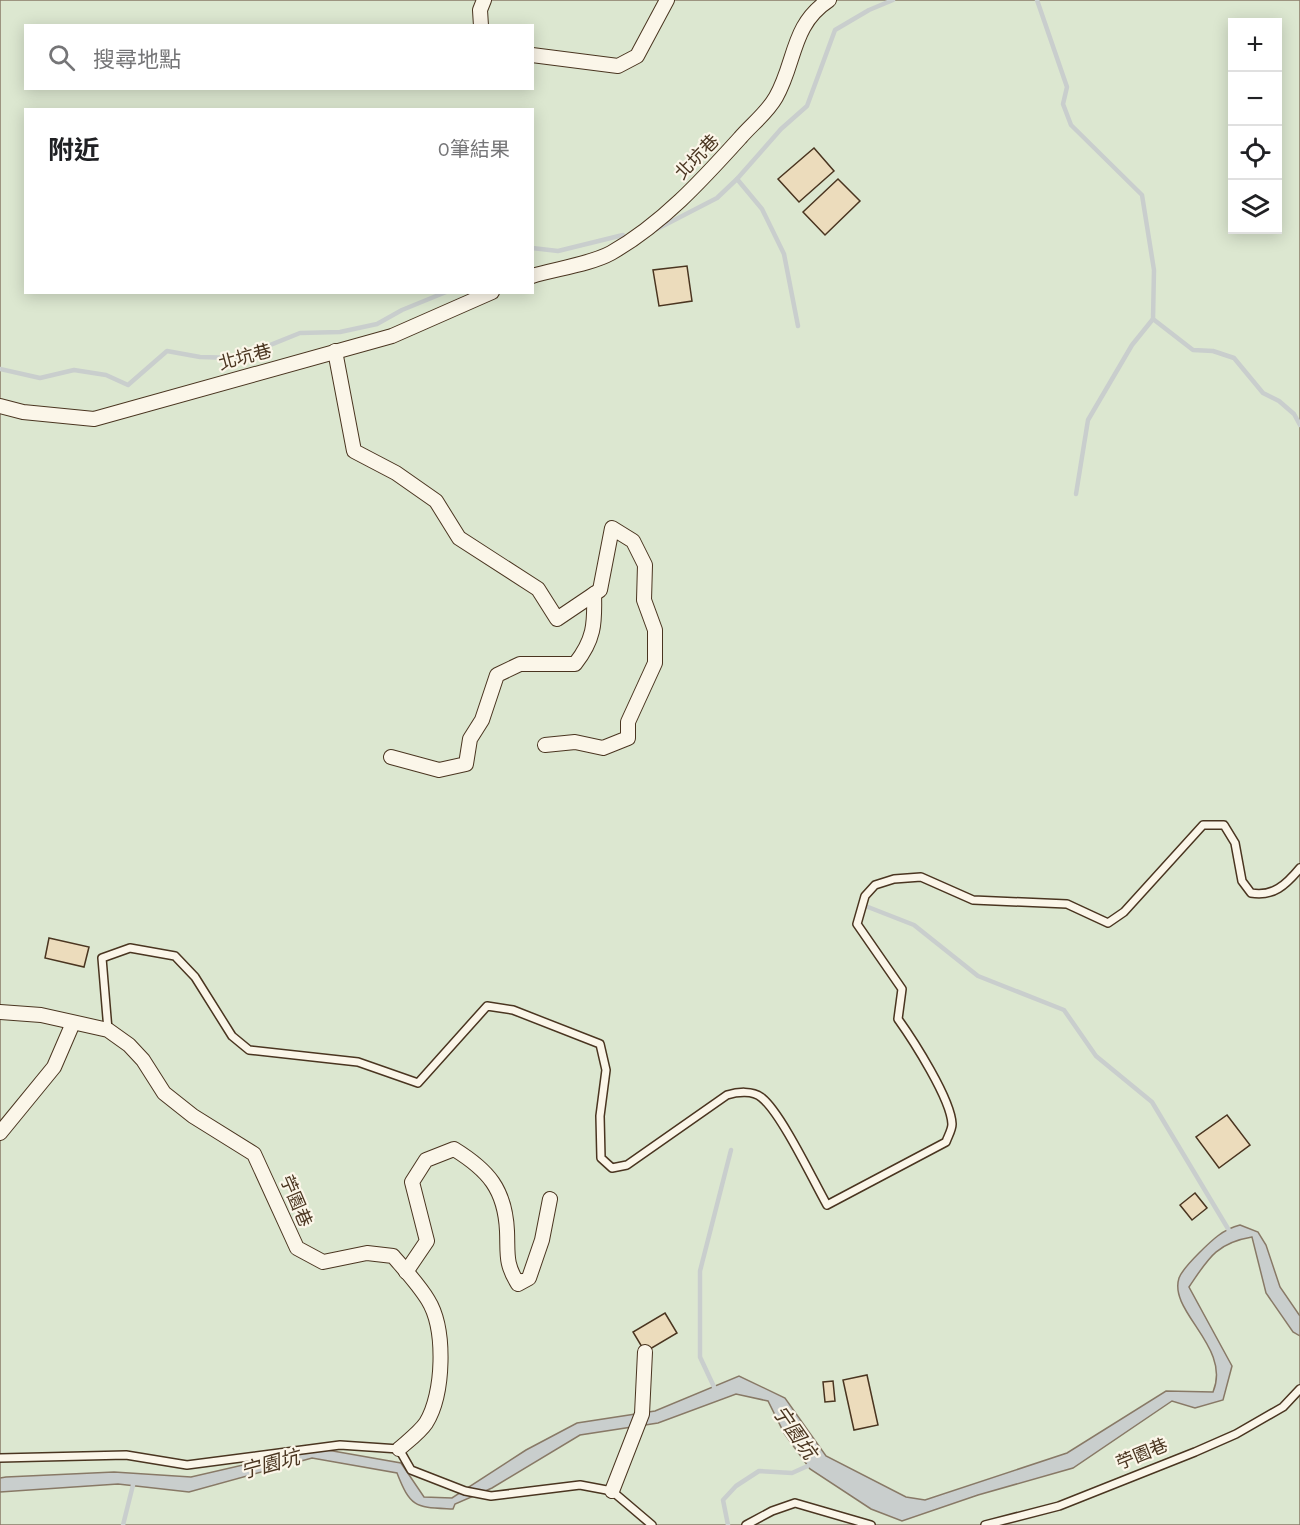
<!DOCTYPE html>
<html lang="zh-TW">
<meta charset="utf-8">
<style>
body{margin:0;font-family:"Work Sans","Noto Sans TC",sans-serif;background:#f6f6f6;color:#202124}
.controls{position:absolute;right:18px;top:18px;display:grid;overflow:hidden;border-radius:0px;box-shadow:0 3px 15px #0003}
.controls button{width:54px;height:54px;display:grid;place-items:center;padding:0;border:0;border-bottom:2px solid #e0e0e0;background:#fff;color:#202124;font:30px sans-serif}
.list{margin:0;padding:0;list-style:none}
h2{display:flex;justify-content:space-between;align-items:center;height:78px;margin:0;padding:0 24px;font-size:26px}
h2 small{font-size:20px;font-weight:400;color:#757577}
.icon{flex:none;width:33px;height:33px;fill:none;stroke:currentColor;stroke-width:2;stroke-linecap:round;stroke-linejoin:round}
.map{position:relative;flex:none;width:1300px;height:1525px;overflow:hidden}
.search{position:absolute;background:#fff;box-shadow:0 3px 15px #0003;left:24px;top:24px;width:510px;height:66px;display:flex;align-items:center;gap:15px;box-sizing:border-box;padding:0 21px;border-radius:0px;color:#757577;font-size:22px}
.panel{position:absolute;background:#fff;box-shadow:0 3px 15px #0003;left:24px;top:108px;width:510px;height:186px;border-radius:0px}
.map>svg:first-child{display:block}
.green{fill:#dce7d0;stroke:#887966;stroke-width:1.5;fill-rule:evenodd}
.water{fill:#c9cecd;stroke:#887966;stroke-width:1.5}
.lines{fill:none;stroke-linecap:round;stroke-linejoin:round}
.stream{stroke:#c9cecd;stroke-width:4.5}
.building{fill:#ecdcbc;stroke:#4a3520;stroke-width:1.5}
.service-casing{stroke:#4a3520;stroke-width:10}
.minor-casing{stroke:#4a3520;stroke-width:16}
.service{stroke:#fbf6e9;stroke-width:7}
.minor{stroke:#fbf6e9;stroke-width:14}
.labels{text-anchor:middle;stroke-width:4.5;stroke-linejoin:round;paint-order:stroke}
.street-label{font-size:18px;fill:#4a3520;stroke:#fbf6e9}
.water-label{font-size:20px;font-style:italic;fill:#4a3520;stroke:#fbf6e9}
</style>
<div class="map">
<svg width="1300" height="1525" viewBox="0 0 1300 1525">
<rect width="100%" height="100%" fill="#fbf6e9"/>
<path class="green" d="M0,0H1300V1525H0ZM1232,22H1278V230H1232ZM26,26H532V88H26ZM26,110H532V292H26Z"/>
<path class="water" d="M1240,1225L1258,1232L1266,1245L1280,1287L1300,1316V1336L1293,1332L1266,1293L1252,1237C1216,1243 1208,1259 1189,1287L1232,1366L1223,1400L1195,1408L1172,1401L1073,1468L978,1495L902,1521L871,1509L810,1469L784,1433L768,1401L736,1394L658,1423L580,1435L492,1488L455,1504L453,1509C416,1507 411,1509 397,1473L312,1458L189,1492L118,1484L0,1492V1478L6,1477L114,1472L191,1477L316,1448L401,1463L424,1497L452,1498L526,1450L577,1423L655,1411L739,1376L785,1398L826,1456L906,1497L925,1500L1067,1453L1166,1391L1213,1392C1232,1347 1168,1312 1179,1278C1182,1270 1193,1259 1199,1253C1211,1241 1223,1229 1240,1225Z"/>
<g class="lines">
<g class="stream">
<path d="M1037,0L1067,87L1063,104L1071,125L1142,195L1154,270L1153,319L1193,350L1213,351L1234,358L1263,393L1279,401L1294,414L1300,425"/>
<path d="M737,179L762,209L784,254L798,326"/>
<path d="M657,229L717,198L737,179L781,129L807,106L835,30L869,10L893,0"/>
<path d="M532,248L558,251L623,235"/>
<path d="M0,369L40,378L74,370L106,375L128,385L167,351L200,357L238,358L300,333L340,332L377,324L402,310L446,292"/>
<path d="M1076,494L1088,420L1132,345L1153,319"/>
<path d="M868,907L914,925L978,976L1064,1010L1096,1056L1152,1102L1230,1232"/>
<path d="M715,1389L700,1357V1271L731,1150"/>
<path d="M123,1525L134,1481"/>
<path d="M728,1525L723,1500L736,1486L759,1471L792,1473L812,1464"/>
</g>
</g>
<g class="building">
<path d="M814,148L834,171L799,202L778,179Z"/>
<path d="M838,179L860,201L825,235L803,212Z"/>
<path d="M687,266L692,301L659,306L653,270Z"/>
<path d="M49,938L89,947L84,967L45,958Z"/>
<path d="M1227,1115L1250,1145L1219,1168L1196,1137Z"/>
<path d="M1195,1193L1207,1208L1192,1220L1180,1205Z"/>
<path d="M665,1313L677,1333L645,1352L633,1332Z"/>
<path d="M867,1375L878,1425L854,1430L843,1380Z"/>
<path d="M833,1381L835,1401L825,1402L823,1382Z"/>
</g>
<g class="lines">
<g class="service-casing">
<g id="service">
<path d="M108,1030L102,958L130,948L175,956L195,977L232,1036L249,1050L358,1062L418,1083L487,1006L513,1010L600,1044L606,1070L600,1116L601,1158L612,1168L627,1165L727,1095C737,1092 753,1090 762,1098C781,1113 813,1180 827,1205L946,1142C948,1136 952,1130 952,1124C951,1099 913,1040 898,1019L902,989L857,924L865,896L875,885L894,879L921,877L973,900L1067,904L1108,923L1124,912L1203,825H1224L1235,843L1242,881L1251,893C1273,897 1286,885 1300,868"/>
<path d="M0,1458L126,1455L187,1465L340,1445L399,1449L411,1470L465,1491L491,1496L580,1485L612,1491L652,1525"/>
<path d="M746,1525L772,1511L795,1503L871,1525"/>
<path d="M985,1525L1059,1506L1195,1452L1236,1434L1283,1407L1300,1389"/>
</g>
</g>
<g class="minor-casing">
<g id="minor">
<path d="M481,26L480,10L484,0"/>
<path d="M532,55L618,66L637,56L667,0"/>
<path d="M532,276C555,269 591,264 611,253C662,224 702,180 740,138C752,124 767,113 776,97C796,62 791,25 829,0"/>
<path d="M335,351L354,451L396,473L436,501L459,538L538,589L557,619L600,590L612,528L633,541L645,565L644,600L655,630V663L628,722V738L603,748L575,742L545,745"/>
<path d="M0,406L23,412L94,419L392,336L492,292"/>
<path d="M391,757L439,770L466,764L470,739L482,720L497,675L520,664H575C594,640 595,624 594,594"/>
<path d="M0,1012L41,1015L108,1030L129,1045L143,1060L164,1093L193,1116L254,1154L297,1248L323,1262L367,1253L393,1256C405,1270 419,1285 428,1300C446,1329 444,1394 426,1423C420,1432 408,1441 399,1449"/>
<path d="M0,1133L54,1067L73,1023"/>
<path d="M406,1272L427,1241L412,1182L426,1160L454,1149C488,1170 505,1189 507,1231C508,1255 505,1263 518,1284L529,1278L542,1240L550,1199"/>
<path d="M612,1491L642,1414L645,1352"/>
</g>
</g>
<use href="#service" class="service"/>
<use href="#minor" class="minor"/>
</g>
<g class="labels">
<g class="street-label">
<text transform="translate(697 157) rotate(-46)" y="6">北坑巷</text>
<text transform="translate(245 357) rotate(-15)" y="6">北坑巷</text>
<text transform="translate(296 1201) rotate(67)" y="6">苧園巷</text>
<text transform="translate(1142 1454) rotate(-22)" y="6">苧園巷</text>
</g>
<g class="water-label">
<text transform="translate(795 1432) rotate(55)" y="7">宁園坑</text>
<text transform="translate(270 1464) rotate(-15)" y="7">宁園坑</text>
</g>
</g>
</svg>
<div class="controls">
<button>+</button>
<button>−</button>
<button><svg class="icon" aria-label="locate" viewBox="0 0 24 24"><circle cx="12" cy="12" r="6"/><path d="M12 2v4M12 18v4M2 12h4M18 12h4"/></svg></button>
<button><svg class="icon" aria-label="layers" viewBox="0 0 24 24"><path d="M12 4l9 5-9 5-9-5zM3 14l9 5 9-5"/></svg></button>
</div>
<div class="search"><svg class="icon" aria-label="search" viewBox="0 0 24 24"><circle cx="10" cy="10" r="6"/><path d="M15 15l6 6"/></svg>搜尋地點</div>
<section class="panel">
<h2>附近<small>0筆結果</small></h2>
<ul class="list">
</ul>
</section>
</div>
